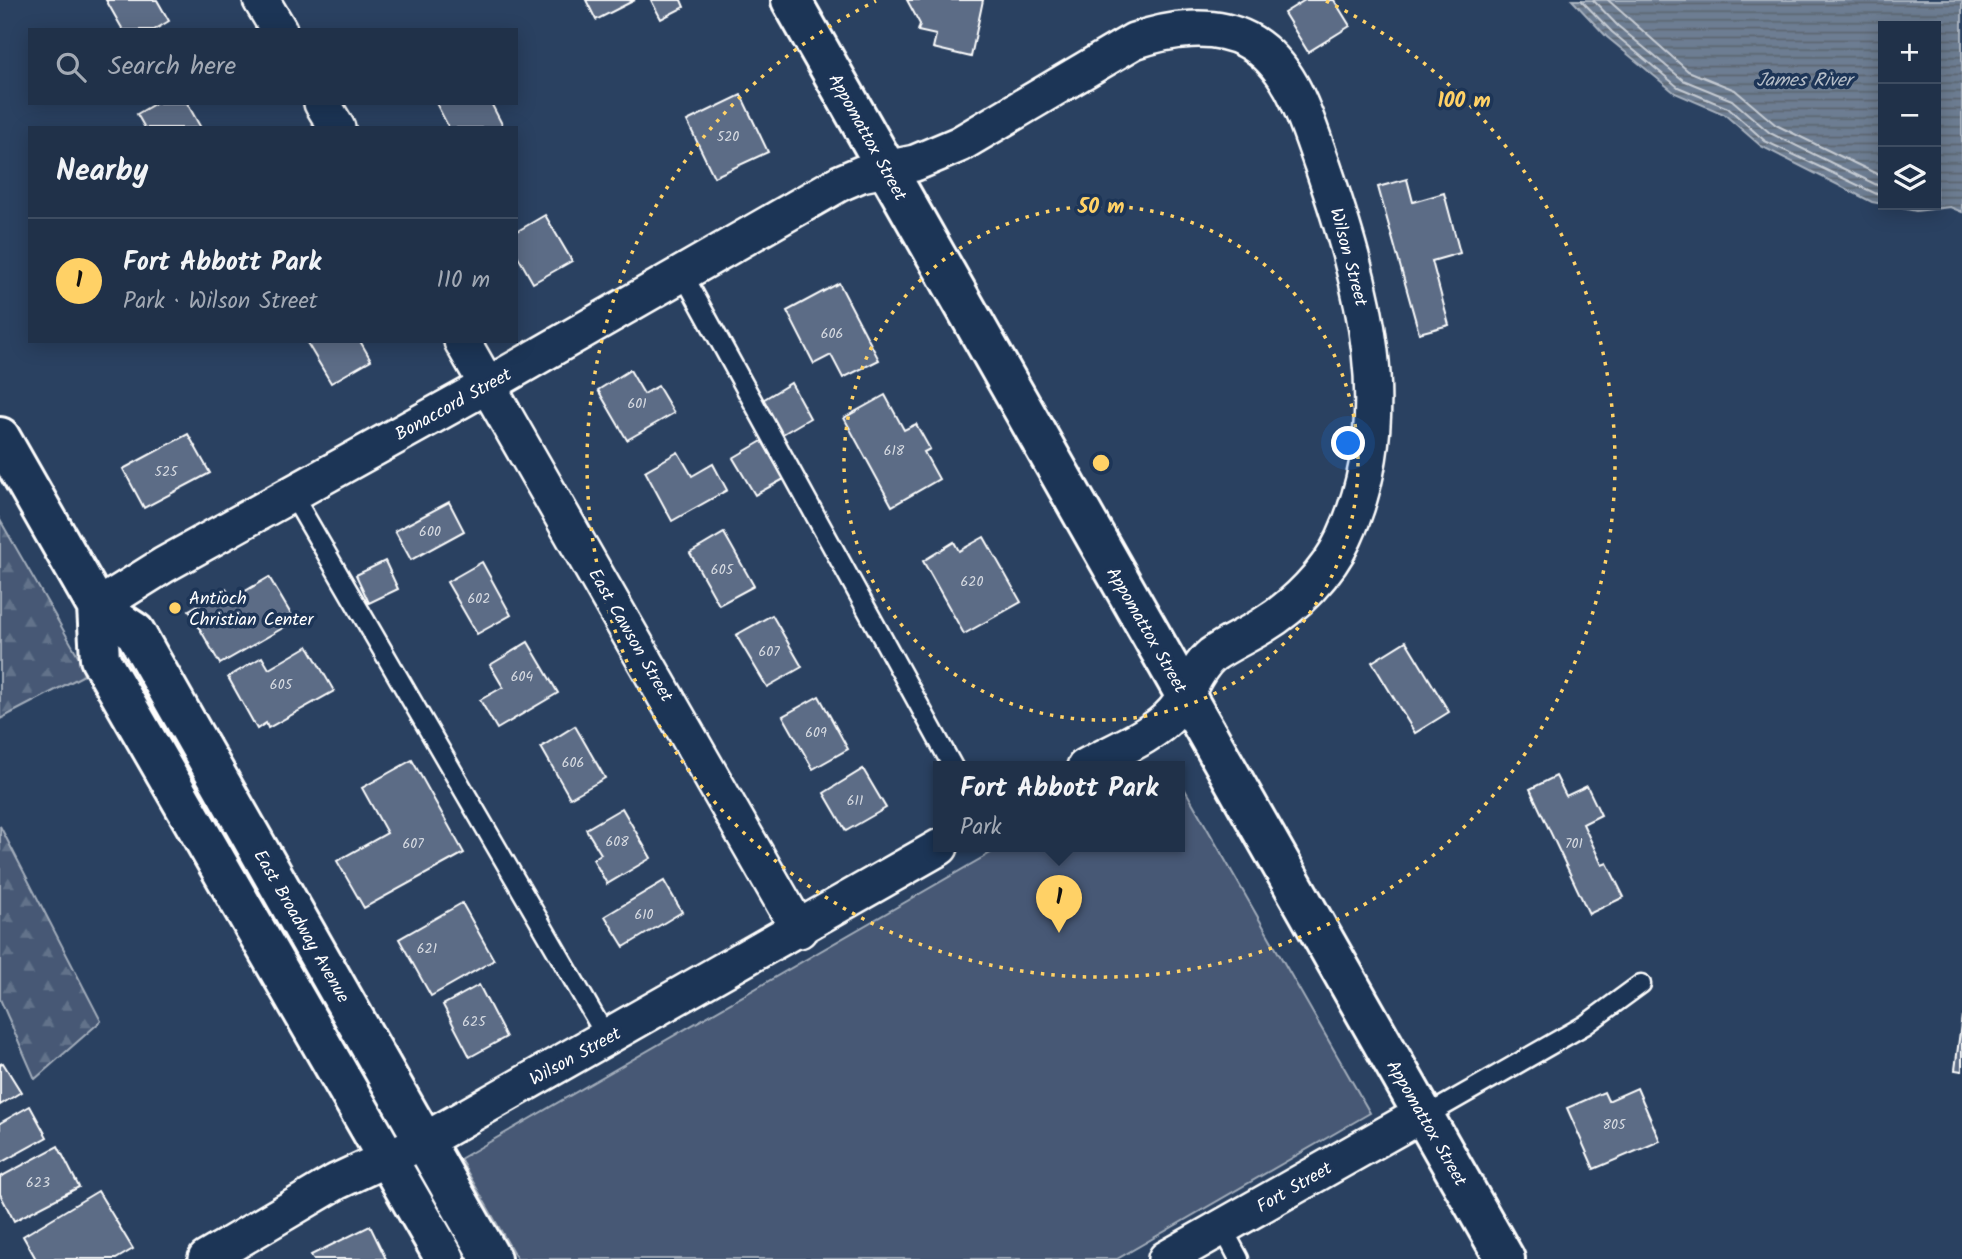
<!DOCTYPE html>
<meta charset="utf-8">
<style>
body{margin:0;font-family:Kalam,sans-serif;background:#283950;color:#f1f3f6}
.controls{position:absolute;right:21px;top:21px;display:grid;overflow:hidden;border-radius:0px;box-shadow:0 4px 18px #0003}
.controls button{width:63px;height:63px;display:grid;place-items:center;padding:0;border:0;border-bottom:2px solid #3d4c61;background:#203149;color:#f1f3f6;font:35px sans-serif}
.you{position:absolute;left:1349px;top:444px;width:24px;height:24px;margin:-18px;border:5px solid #fff;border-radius:50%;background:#1a73e8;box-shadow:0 0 0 10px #1a73e833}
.badge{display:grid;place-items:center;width:46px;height:46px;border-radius:50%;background:#ffd166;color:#111;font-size:23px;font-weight:700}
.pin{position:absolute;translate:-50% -58px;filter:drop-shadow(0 2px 4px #0008)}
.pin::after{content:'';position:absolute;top:37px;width:24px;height:21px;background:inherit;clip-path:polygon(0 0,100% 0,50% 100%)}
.popup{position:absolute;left:933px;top:761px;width:252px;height:91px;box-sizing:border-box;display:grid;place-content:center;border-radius:0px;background:#203149;filter:drop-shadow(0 2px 5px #0005);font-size:23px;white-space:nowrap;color:#a2a9b4}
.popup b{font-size:26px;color:#f1f3f6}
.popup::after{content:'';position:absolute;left:50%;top:100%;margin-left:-14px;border:14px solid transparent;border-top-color:#203149}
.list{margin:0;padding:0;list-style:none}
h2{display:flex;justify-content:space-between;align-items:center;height:91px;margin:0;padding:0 28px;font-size:30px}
h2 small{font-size:23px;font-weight:400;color:#a2a9b4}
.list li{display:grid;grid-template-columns:46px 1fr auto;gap:21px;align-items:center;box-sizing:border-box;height:126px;padding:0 28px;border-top:2px solid #3d4c61}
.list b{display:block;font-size:26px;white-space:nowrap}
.list p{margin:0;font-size:23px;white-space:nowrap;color:#a2a9b4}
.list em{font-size:23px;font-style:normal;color:#a2a9b4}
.icon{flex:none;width:38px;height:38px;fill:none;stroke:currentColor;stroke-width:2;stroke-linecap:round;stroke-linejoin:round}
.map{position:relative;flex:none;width:1962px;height:1259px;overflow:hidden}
.search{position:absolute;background:#203149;box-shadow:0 4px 18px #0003;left:28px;top:28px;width:490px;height:77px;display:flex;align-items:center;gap:18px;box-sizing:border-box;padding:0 24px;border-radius:0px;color:#a2a9b4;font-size:26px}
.panel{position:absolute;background:#203149;box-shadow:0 4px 18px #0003;left:28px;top:126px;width:490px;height:217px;border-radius:0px}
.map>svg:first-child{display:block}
.forest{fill:url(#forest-firs);stroke:#a2acba;stroke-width:2}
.park{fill:#465975;stroke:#a2acba;stroke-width:2}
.water{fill:url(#water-rules);stroke:#a7b1be;stroke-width:2}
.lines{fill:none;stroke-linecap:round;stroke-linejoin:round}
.shore{stroke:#c5cbd3;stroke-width:2}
.building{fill:#5b6c86;stroke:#fff;stroke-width:2}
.service-casing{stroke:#fff;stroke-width:23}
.minor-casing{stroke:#fff;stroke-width:40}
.tertiary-casing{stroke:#fff;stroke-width:44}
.service{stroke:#1d3557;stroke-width:18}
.minor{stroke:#1d3557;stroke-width:35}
.tertiary{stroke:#1d3557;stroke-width:38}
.ring{fill:none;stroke:#ffd166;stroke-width:3.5;stroke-dasharray:3.5 7}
.poi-dot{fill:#ffd166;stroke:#1d3557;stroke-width:2.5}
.labels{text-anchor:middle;stroke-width:7;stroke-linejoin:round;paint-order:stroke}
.number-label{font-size:14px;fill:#d6dae1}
.street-label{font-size:18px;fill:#fff;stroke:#1d3557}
.poi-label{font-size:18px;fill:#fff;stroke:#1d3557;text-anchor:start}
.water-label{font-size:19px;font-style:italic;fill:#b6bec8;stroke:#1d3557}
.centre{fill:#ffd166;stroke:#1d3557;stroke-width:3.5}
.ring-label{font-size:21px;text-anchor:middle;font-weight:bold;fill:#ffd166;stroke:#1d3557;stroke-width:7;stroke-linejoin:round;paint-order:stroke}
</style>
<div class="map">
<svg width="1962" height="1259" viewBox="0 0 1962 1259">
<defs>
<pattern id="forest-firs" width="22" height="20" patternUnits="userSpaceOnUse" patternTransform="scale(1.75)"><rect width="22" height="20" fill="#465975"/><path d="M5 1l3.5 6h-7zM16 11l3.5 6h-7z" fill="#62728a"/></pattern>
<pattern id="water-rules" width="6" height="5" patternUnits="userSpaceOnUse" patternTransform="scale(1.75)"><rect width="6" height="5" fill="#6d7d92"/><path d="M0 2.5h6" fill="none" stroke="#5e6772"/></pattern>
</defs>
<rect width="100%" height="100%" fill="#2a4161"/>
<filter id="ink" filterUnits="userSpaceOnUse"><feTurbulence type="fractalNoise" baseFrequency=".0143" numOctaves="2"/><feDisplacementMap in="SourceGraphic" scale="14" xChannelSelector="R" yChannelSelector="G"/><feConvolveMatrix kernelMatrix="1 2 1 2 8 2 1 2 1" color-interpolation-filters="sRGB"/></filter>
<g filter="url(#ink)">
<g class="forest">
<path d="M0,520L88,673L0,719Z"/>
<path d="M0,826L101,1021L35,1079L0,999Z"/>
</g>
<path class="park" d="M1180,781L1370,1113L1117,1259H517L460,1159L1001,847H1180Z"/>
<path class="water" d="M1572,0H1962V212L1950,207L1916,211L1887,205H1936V26H1883V204L1872,202L1761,146L1724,114L1675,93L1607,37Z"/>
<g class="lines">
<g class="shore">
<path d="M1581,0L1612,32L1678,87L1728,108L1765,141L1883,197"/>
<path d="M1593,0L1618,26L1683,80L1732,100L1770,133L1883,188"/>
<path d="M1608,0L1688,71L1735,90L1776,125L1883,177"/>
</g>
</g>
<g class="building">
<path d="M106,0H157L169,21L154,30H123Z"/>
<path d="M586,0H635L596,20Z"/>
<path d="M651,0H681L684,7L661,19Z"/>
<path d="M907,0H983L971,57L933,48L936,35L918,31L920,24Z"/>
<path d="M1305,0H1334L1350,26L1308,52L1284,13Z"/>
<path d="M741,95L768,152L714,177L687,121Z"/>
<path d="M156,103H187L201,128H145L137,114Z"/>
<path d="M436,103H491L504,128H449Z"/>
<path d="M1407,179L1413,202L1444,193L1460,253L1432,261L1449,325L1419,333L1378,187Z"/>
<path d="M545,215L572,261L533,283L516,253V232Z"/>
<path d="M839,283L879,360L843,378L831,355L814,364L787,311Z"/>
<path d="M306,341H360L371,360L331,383Z"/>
<path d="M630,370L644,394L658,386L674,413L627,440L598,390Z"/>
<path d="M791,383L810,418L781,435L761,401Z"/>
<path d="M885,395L904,430L916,424L930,449L924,452L939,479L892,506L844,418Z"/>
<path d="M188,434L210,473L144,508L123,469Z"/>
<path d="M762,441L784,479L755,495L733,458Z"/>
<path d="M678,452L692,476L713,464L727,490L672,521L645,471Z"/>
<path d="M449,502L464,531L411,560L395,531Z"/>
<path d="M724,533L754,586L719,605L690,553Z"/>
<path d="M984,537L1021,602L964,634L923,561L954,542L959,551Z"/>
<path d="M385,561L398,589L369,603L356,575Z"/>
<path d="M482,562L511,615L477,634L447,582Z"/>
<path d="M269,577L295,621L220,664L189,610L226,589L232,599Z"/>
<path d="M772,615L802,667L767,687L736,635Z"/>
<path d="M1406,641L1449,712L1415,733L1372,662Z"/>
<path d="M528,642L558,693L497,729L480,700L503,687L490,665Z"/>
<path d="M308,646L334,691L268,728L266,723L257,729L228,677L262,657L269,669Z"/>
<path d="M819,696L848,749L813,769L783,716Z"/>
<path d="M575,726L605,778L570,798L541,747Z"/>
<path d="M412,760L464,853L364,908L337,861L387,833L362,788Z"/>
<path d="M863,769L886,808L846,831L824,793Z"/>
<path d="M1556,776L1566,796L1587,786L1601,815L1583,824L1602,865L1607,863L1624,897L1589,914L1530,789Z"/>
<path d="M622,808L651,858L607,884L593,859L601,854L586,829Z"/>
<path d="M664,881L682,912L624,947L605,916Z"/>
<path d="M462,903L494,960L431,996L399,939Z"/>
<path d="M479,985L506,1037L470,1057L443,1005Z"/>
<path d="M1962,1016V1071L1955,1070Z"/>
<path d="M3,1063L21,1092L0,1105V1064Z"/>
<path d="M1637,1088L1660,1141L1594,1169L1567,1108L1604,1092L1608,1101Z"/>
<path d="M30,1106L47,1137L0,1163V1123Z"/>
<path d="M58,1146L79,1187L14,1221L0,1194V1177Z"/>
<path d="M98,1191L133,1249L116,1259H36L23,1236Z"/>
<path d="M370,1226L386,1259H313L311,1255Z"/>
</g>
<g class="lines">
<g class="service-casing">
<g id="service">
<path d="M683,274L953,767"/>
<path d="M292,494L607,1038"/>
<path d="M1424,1117L1585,1025L1641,984"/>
<path d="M1222,1227L1239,1259"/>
</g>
</g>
<g class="minor-casing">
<g id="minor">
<path d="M261,0L279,30"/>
<path d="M322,103L337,128"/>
<path d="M462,341L799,930"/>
<path d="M97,607L164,565L488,385L840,183L861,174L915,163L960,144L1134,41C1169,29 1213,22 1247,40C1292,64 1306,119 1322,164C1363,284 1401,415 1344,538C1328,573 1295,606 1262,626C1246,636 1227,644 1212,655C1194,670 1189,695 1174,712C1152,737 1114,751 1085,767"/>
<path d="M206,1259L336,1182L424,1141L940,847"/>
<path d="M1166,1259L1422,1114"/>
</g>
</g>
<g class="tertiary-casing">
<g id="tertiary">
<path d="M791,0L1505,1259"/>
<path d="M0,437L97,607L100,659L445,1259"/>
<path d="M97,607L135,632L491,1259"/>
</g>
</g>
<use href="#service" class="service"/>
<use href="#minor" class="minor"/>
<use href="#tertiary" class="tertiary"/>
</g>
</g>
<g class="ring">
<circle cx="1101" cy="463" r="257"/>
<path d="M1326 1A514 514 0 1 1 876 1"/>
</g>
<circle class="poi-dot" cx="175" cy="608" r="7"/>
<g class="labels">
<g class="number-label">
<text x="728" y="141">520</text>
<text x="832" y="338">606</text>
<text x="637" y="408">601</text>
<text x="894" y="455">618</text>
<text x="166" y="476">525</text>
<text x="430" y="536">600</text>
<text x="722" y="574">605</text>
<text x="972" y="586">620</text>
<text x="479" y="603">602</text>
<text x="769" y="656">607</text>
<text x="522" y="681">604</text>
<text x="281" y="689">605</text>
<text x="816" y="737">609</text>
<text x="573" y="767">606</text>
<text x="855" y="805">611</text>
<text x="617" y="846">608</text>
<text x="413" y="848">607</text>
<text x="1574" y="848">701</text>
<text x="644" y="919">610</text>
<text x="427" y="953">621</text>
<text x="474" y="1026">625</text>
<text x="1614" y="1129">805</text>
<text x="38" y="1187">623</text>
</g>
<g class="street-label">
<text transform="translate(868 137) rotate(61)" y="6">Appomattox Street</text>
<text transform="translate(1349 257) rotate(75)" y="6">Wilson Street</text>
<text transform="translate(453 404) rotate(-29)" y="6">Bonaccord Street</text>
<text transform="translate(1147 630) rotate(60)" y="6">Appomattox Street</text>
<text transform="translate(631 635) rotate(60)" y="6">East Cawson Street</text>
<text transform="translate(302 926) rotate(60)" y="6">East Broadway Avenue</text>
<text transform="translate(575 1056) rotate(-29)" y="6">Wilson Street</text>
<text transform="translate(1427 1123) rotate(60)" y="6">Appomattox Street</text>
<text transform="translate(1294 1187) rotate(-30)" y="6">Fort Street</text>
</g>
<g class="poi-label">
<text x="189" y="604">Antioch<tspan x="189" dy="21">Christian Center</tspan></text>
</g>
<g class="water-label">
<text x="1804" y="86">James River</text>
</g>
</g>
<circle cx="1101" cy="463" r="10" class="centre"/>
<g class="ring-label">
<text x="1464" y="107">100 m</text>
<text x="1101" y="213">50 m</text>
</g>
</svg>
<div class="controls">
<button>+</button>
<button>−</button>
<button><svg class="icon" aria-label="layers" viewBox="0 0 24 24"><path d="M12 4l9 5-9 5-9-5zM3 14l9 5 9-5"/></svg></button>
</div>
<div class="you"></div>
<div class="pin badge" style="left:1059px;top:933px">1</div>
<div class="popup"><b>Fort Abbott Park</b>Park</div>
<div class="search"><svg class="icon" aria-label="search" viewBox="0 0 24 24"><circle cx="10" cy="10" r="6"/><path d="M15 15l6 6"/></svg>Search here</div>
<section class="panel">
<h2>Nearby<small></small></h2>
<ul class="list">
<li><span class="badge">1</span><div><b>Fort Abbott Park</b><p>Park · Wilson Street</p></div><em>110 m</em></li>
</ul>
</section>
</div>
